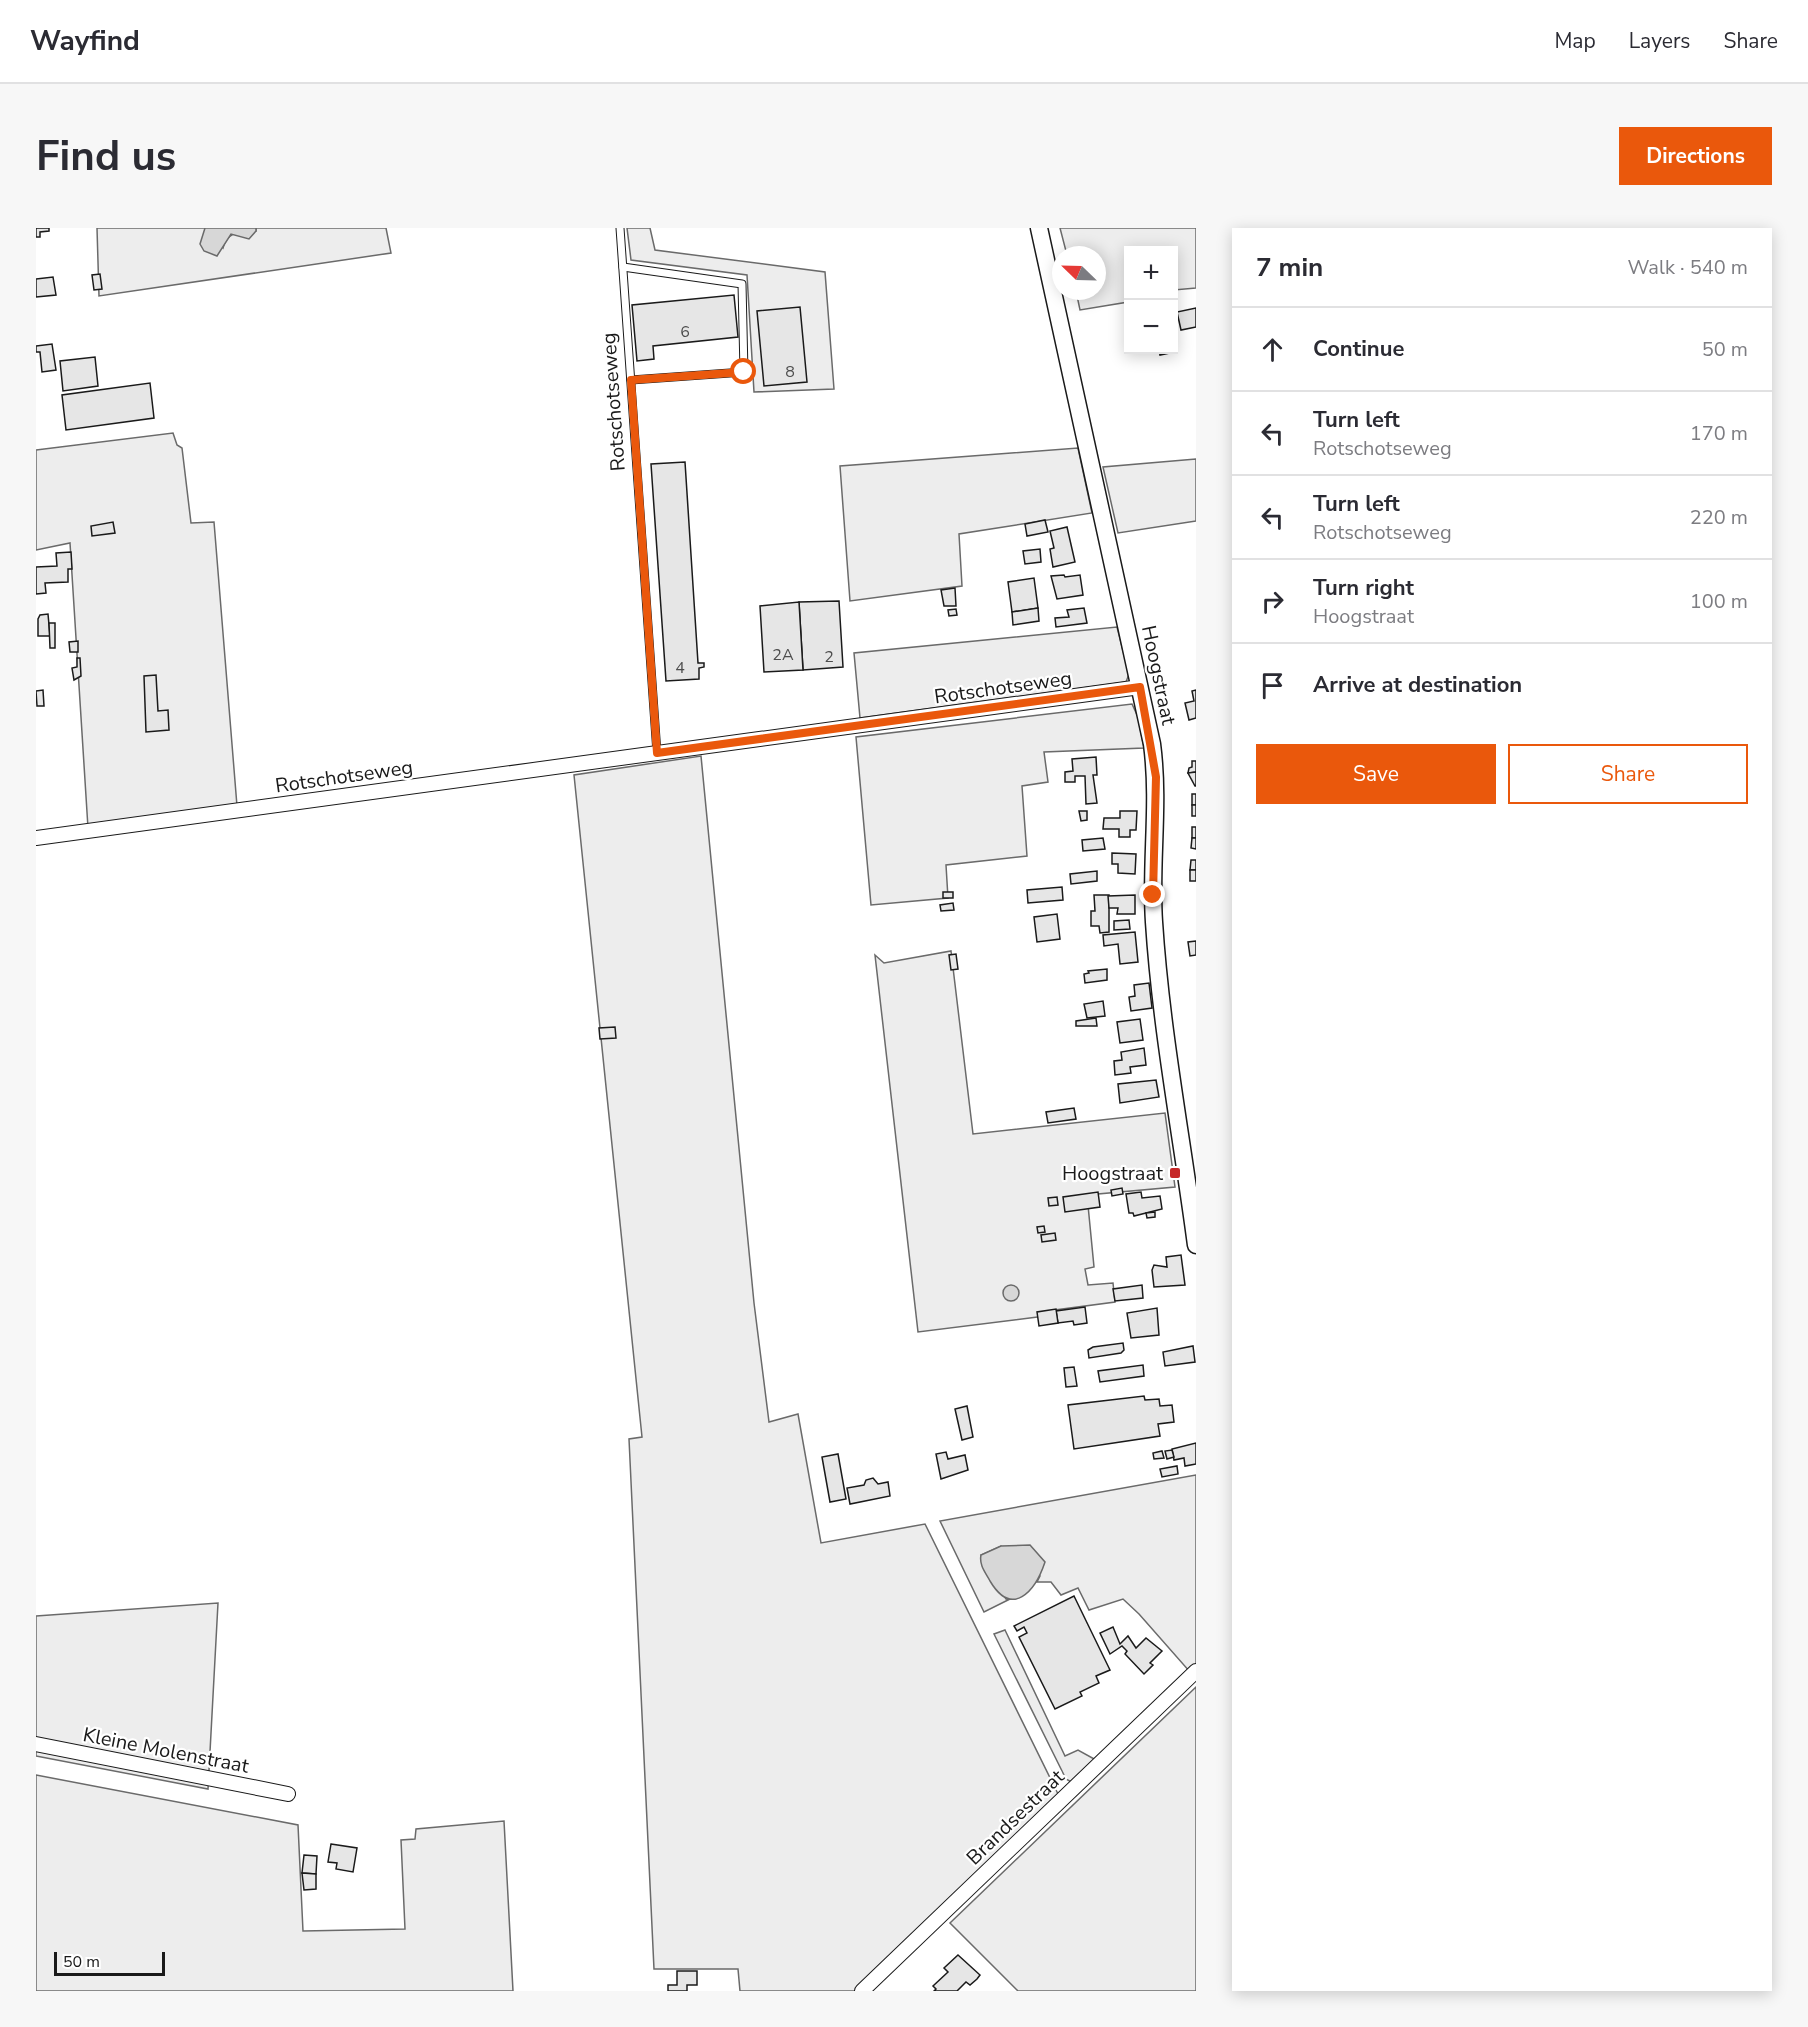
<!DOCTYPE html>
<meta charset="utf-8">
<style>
body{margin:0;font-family:"Nunito Sans",sans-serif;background:#f7f7f7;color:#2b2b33}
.controls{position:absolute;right:18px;top:18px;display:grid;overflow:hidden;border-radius:0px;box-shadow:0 3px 15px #0003}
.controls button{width:54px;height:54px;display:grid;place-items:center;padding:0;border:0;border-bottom:2px solid #e1e1e2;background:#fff;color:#2b2b33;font:30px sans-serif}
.compass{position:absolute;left:1016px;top:18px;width:54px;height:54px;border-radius:50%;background:#fff;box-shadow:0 3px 15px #0003;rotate:293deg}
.scale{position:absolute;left:18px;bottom:15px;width:111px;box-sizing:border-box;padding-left:6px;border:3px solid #1a1a1a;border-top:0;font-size:16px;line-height:21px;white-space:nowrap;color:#1a1a1a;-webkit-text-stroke:4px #fff;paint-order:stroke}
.stop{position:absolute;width:18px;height:18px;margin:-14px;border:4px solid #ea580c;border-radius:50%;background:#fff}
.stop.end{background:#ea580c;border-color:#fff;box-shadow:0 2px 6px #0008}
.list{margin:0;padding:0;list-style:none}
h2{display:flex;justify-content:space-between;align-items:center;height:78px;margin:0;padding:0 24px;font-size:26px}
h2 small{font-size:20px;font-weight:400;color:#7c7c81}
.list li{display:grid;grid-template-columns:39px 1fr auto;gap:18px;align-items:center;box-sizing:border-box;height:84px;padding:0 24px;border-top:2px solid #e1e1e2}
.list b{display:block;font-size:22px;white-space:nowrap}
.list p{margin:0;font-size:20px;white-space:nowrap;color:#7c7c81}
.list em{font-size:20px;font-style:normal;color:#7c7c81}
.actions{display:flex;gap:12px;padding:18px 24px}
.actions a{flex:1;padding:14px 0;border:2px solid #ea580c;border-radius:0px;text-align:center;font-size:21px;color:#ea580c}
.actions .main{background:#ea580c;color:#fff}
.icon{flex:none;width:33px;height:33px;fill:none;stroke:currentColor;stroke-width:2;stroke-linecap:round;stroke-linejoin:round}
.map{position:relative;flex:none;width:1160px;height:1763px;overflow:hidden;border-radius:0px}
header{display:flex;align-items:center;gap:36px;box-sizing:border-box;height:84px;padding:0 30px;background:#fff;border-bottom:2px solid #e1e1e2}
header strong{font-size:28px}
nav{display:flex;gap:33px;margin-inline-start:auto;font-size:21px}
.intro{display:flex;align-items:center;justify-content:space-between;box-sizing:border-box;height:144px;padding:0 36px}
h1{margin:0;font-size:42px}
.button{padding:15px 27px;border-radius:0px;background:#ea580c;color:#fff;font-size:21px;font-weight:700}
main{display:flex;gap:36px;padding:0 36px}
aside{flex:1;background:#fff;border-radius:0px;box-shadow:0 3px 15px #0003}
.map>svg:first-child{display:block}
.green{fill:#ededed;stroke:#6a6a6a;stroke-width:1.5}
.water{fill:#d7d7d7;stroke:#6a6a6a;stroke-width:1.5}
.building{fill:#e6e6e6;stroke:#1a1a1a;stroke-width:1.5}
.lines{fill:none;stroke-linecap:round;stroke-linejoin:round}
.service-casing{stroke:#1a1a1a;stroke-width:9}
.minor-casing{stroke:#1a1a1a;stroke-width:16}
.tertiary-casing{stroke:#1a1a1a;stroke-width:19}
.service{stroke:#fff;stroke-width:7}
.minor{stroke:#fff;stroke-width:14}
.tertiary{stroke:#fff;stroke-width:16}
.route{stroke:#ea580c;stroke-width:8}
.poi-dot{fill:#c62828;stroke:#fff;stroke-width:2}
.labels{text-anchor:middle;stroke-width:4.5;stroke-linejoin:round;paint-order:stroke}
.number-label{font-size:16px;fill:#4d4d4d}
.street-label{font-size:20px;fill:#1a1a1a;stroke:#fff}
.poi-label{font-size:20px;fill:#1a1a1a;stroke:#fff;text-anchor:end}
</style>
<header>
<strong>Wayfind</strong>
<nav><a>Map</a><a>Layers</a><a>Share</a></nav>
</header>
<div class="intro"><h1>Find us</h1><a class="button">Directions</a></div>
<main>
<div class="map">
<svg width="1160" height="1763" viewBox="0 0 1160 1763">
<rect width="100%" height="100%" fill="#fff"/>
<g class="green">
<path d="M61,0H169L187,20C192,2 204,5 220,3V0H350L355,25L63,68Z"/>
<path d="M591,0H614L619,22L789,44L798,161L718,164L711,47L595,32Z"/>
<path d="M1024,0H1160V60L1138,62V22H1092V74L1044,82L1040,63H1061V27H1031Z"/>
<path d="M137,205L141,217L146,220L155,295L178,294L201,578L52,600L34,315L0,322V222Z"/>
<path d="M1042,220L1056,285L923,306L926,358L814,373L804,238Z"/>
<path d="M1160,231V293L1082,305L1067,239Z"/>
<path d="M1081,399L1093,446L1090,454L824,490L818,425Z"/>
<path d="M1096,476L1102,489L1108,520L1008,524L1012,554L986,558L991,628L910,637L912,670L835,677L820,509Z"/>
<path d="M665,528L718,1075L733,1194L762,1186L785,1315L889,1296L1023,1568L819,1763H704L702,1741H618L593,1211L606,1209L538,547Z"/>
<path d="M915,723L937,906L1129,885L1139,959L1051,967L1058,1039L1049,1041L1052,1057L1077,1055L1079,1074L1019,1082L1017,1087L882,1104L839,727L848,735Z"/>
<path d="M1160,1247V1438L1154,1444L1103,1386L1087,1371L1053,1382L1042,1360L1025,1367L1015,1354H1001L1004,1348L965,1318L945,1327L970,1371H974L948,1384L904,1293Z"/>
<path d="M182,1375L172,1561L0,1528V1388Z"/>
<path d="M969,1402L1029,1528L1042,1522L1060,1532L1037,1555L1030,1551L958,1406Z"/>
<path d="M1160,1459V1763H982L914,1695Z"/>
<path d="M0,1547L262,1597L267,1703L369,1701L365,1612L379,1611L380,1601L468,1593L477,1763H0Z"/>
</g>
<g class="water">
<path d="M169,0H220V3L213,11L195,6L181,28L168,23L164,16Z"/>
<circle cx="975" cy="1065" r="8"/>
<path d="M994,1317L1009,1334C999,1364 976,1390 954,1353C949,1344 943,1337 945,1327L965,1318Z"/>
</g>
<g class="building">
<path d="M0,0H13V3L4,4V9H0Z"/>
<path d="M64,46L66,61L58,62L56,47Z"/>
<path d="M17,49L20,67L0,69V51Z"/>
<path d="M698,67L702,109L617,118L618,131L601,133L596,77Z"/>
<path d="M764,79L771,154L728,158L721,83Z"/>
<path d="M1160,80V99L1145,102L1141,84Z"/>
<path d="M16,116L20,142L6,144L4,124H0V118Z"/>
<path d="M1138,117L1139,124L1124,127L1123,122H1138Z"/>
<path d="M59,129L62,158L27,163L24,133Z"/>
<path d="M114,155L118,190L30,202L26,167Z"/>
<path d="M649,234L662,435H668V439L663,440V451L630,453L615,236Z"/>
<path d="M1009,292L1012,304L991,308L989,296Z"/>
<path d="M77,294L79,305L56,308L55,298Z"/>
<path d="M1031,299L1039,334L1017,339L1014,321L1018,320L1014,303Z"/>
<path d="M1004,321L1005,334L989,336L987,323Z"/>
<path d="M35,324L36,341H32V354L9,355L10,365L0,366V339L21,338L20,325Z"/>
<path d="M1028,347L1029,349L1044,347L1047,367L1021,371L1015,348Z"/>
<path d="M998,350L1002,380L976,384L972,354Z"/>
<path d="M919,360L920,378H908L905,362Z"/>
<path d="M803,373L807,439L767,442L763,374Z"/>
<path d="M763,374L767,442L728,444L724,378Z"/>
<path d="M1002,380L1003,393L977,397L976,384Z"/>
<path d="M1048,380L1051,395L1020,399L1019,390L1033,389L1031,382Z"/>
<path d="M920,381L921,387L913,388L912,382Z"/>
<path d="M12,386L14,408H2V391L4,387Z"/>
<path d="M13,395H19V420H14Z"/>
<path d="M42,413V424H34L33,414Z"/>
<path d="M41,430H44L45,448L38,452L36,440L41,439Z"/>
<path d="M120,447L122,483L132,482L133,502L110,504L108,448Z"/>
<path d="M7,462L8,478H1L0,463Z"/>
<path d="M1160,462V490L1153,492L1149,475L1158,473L1156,463Z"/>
<path d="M1060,529L1061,547H1057L1061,575L1050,576L1049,548H1039V554H1029V544L1037,543L1036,531Z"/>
<path d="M1156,533H1160V544L1152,545L1153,540L1156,539Z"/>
<path d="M1160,544V558H1159L1152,545Z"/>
<rect x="1156" y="566" width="4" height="11"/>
<rect x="1156" y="577" width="4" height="11"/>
<path d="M1043,583H1051V592L1045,593Z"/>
<path d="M1084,583H1101L1100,602H1094V609H1083V601H1067L1068,590H1084Z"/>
<rect x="1156" y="599" width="4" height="11"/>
<path d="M1067,610L1069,621L1047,623L1046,612Z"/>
<path d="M1156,610H1160V621L1155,620Z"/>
<path d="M1076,625L1100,626L1099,646L1082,645V636H1076Z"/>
<path d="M1155,632H1160V642H1154Z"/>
<rect x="1154" y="642" width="6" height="11"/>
<path d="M1061,643V653L1035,656L1034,646Z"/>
<path d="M1026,659L1027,672L992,675L991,662Z"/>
<rect x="907" y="664" width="10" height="6"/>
<path d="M1058,667H1073V704L1064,705L1063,698H1055V683H1059Z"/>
<path d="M1099,667V686H1081L1082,680H1073L1072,668Z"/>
<path d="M917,675L918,682L905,683L904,677Z"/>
<path d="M1021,686L1024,711L1001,714L998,689Z"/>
<path d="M1093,692L1094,701L1078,702V693Z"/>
<path d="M1099,704L1102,734L1084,736L1082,716L1068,718L1067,707Z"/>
<path d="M1160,713V727L1154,728L1152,714Z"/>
<path d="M920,726L922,741L915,742L913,727Z"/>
<path d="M1071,741V752L1049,755L1048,746L1053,745L1052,743Z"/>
<path d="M1113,755L1116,780L1095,783L1093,769L1099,768L1098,757Z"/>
<path d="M1067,773L1069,788L1051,790L1048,776Z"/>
<path d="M1060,790L1061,798H1040V793Z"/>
<path d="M1104,791L1107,812L1084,815L1081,794Z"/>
<path d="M579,799L580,810L564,811L563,800Z"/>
<path d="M1108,820L1110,837L1094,839L1095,845L1079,847L1078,833L1086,832L1085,824Z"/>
<path d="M1120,852L1123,869L1084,875L1082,856Z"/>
<path d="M1038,880L1040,891L1012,895L1010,884Z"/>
<path d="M1086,960L1087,966L1076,968L1075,962Z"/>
<path d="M1062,964L1064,979L1029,984L1027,969Z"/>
<path d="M1105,964L1106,970L1124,968L1126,981L1098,988L1097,985H1093L1090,966Z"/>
<path d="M1021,969L1022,977L1013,978L1012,970Z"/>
<path d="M1119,984V989L1111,990L1110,985Z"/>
<path d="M1008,998L1009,1004L1002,1005L1001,999Z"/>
<path d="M1019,1005L1020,1012L1006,1014L1005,1007Z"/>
<path d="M1145,1027L1149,1057L1118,1059L1116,1042L1118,1037L1131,1039L1130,1029Z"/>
<path d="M1106,1057L1107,1070L1079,1073L1077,1061Z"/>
<path d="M1049,1079L1051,1095L1038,1097L1037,1093L1022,1095L1020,1083Z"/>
<path d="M1121,1080L1123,1107L1095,1110L1091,1085Z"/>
<path d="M1020,1081L1022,1095L1003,1098L1001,1084Z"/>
<path d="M1087,1115L1088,1122L1085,1125L1053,1130L1052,1122L1057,1119Z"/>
<path d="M1157,1118L1159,1134L1129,1138L1127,1124Z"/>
<path d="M1107,1137L1108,1148L1064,1154L1062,1143Z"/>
<path d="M1038,1139L1041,1158L1030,1159L1028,1140Z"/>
<path d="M1108,1168L1109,1172L1123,1171L1124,1178L1136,1177L1138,1194L1122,1196L1124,1208L1038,1221L1032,1177Z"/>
<path d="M931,1178L937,1209L926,1212L919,1181Z"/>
<path d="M1160,1215V1236L1149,1238L1148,1230L1138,1232L1136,1221Z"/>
<path d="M1136,1222L1138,1229L1131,1231L1129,1223Z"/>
<path d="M1126,1223L1128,1230L1118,1231L1117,1225Z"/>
<path d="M910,1224L912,1231L929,1227L932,1242L905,1251L900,1226Z"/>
<path d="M802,1226L810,1271L794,1274L786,1229Z"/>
<path d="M1141,1238L1142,1246L1126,1249L1124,1241Z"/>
<path d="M837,1250L842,1256L852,1254L854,1268L814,1276L811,1260L828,1257L830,1252Z"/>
<path d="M1038,1368L1074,1442L1060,1448L1063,1455L1044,1464L1046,1468L1019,1481L983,1409L991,1405L988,1399L981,1403L978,1398Z"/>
<path d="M1077,1399L1084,1416L1092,1408L1100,1420L1110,1410L1126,1423L1114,1435L1117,1437L1108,1446L1089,1426L1091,1423L1086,1418L1074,1426L1064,1405Z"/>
<path d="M295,1616L321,1620L317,1644L300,1641L301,1635L292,1634Z"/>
<path d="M268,1627L281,1628L280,1646L266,1645Z"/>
<path d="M266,1645L280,1646V1661L268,1662Z"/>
<path d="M922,1727L944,1747L941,1751L934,1757L930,1754L921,1763H898L900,1761L897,1758L912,1744L908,1740Z"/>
<path d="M641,1743H661V1757H651V1763H632V1757H641Z"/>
</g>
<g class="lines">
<g class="service-casing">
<g id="service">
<path d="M584,0L621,525"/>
<path d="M587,39L706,56L708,144L595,152"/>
</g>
</g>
<g class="minor-casing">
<g id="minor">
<path d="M0,610L1104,459"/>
<path d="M0,1516L252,1566"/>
<path d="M826,1763L1160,1443"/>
</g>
</g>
<g class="tertiary-casing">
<path id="tertiary" d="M1003,0L1116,516C1124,576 1114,635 1118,694C1125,802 1146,910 1160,1017"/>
</g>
<use href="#service" class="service"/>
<use href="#minor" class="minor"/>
<use href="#tertiary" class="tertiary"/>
</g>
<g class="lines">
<path class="route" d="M708,144L595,152L621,525L1104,459L1120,549L1117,667"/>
</g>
<rect class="poi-dot" x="1133" y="939" width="12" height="12" rx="3"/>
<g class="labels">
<g class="number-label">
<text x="649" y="109">6</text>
<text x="754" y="149">8</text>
<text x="747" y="432">2A</text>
<text x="793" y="434">2</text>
<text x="644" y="445">4</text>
</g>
<g class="street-label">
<text transform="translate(577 174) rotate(-94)" y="7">Rotschotseweg</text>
<text transform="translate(1123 447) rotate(78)" y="7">Hoogstraat</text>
<text transform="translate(967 459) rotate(-8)" y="7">Rotschotseweg</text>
<text transform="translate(308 548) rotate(-8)" y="7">Rotschotseweg</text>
<text transform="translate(130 1522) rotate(11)" y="7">Kleine Molenstraat</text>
<text transform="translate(979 1589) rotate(-44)" y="7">Brandsestraat</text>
</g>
<g class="poi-label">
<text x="1127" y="952">Hoogstraat</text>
</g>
</g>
</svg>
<div class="controls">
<button>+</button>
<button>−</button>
</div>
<svg class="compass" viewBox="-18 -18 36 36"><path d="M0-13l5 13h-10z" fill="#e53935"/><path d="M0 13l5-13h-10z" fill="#7c7c81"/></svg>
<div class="scale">50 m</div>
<div class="stop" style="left:708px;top:144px"></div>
<div class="stop end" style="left:1117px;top:667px"></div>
</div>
<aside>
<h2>7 min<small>Walk · 540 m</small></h2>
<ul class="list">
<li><svg class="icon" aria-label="ahead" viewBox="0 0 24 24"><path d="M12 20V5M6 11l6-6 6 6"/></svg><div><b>Continue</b></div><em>50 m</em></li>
<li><svg class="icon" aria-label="left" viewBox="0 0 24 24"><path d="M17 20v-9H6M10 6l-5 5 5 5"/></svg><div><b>Turn left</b><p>Rotschotseweg</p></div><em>170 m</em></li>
<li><svg class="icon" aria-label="left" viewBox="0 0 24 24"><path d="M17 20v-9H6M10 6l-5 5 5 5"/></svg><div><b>Turn left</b><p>Rotschotseweg</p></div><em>220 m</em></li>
<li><svg class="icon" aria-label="right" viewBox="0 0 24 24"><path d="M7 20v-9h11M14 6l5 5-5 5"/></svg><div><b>Turn right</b><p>Hoogstraat</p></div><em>100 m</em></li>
<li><svg class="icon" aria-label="arrive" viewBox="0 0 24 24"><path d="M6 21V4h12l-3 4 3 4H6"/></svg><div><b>Arrive at destination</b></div></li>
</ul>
<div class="actions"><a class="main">Save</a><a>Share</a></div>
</aside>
</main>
